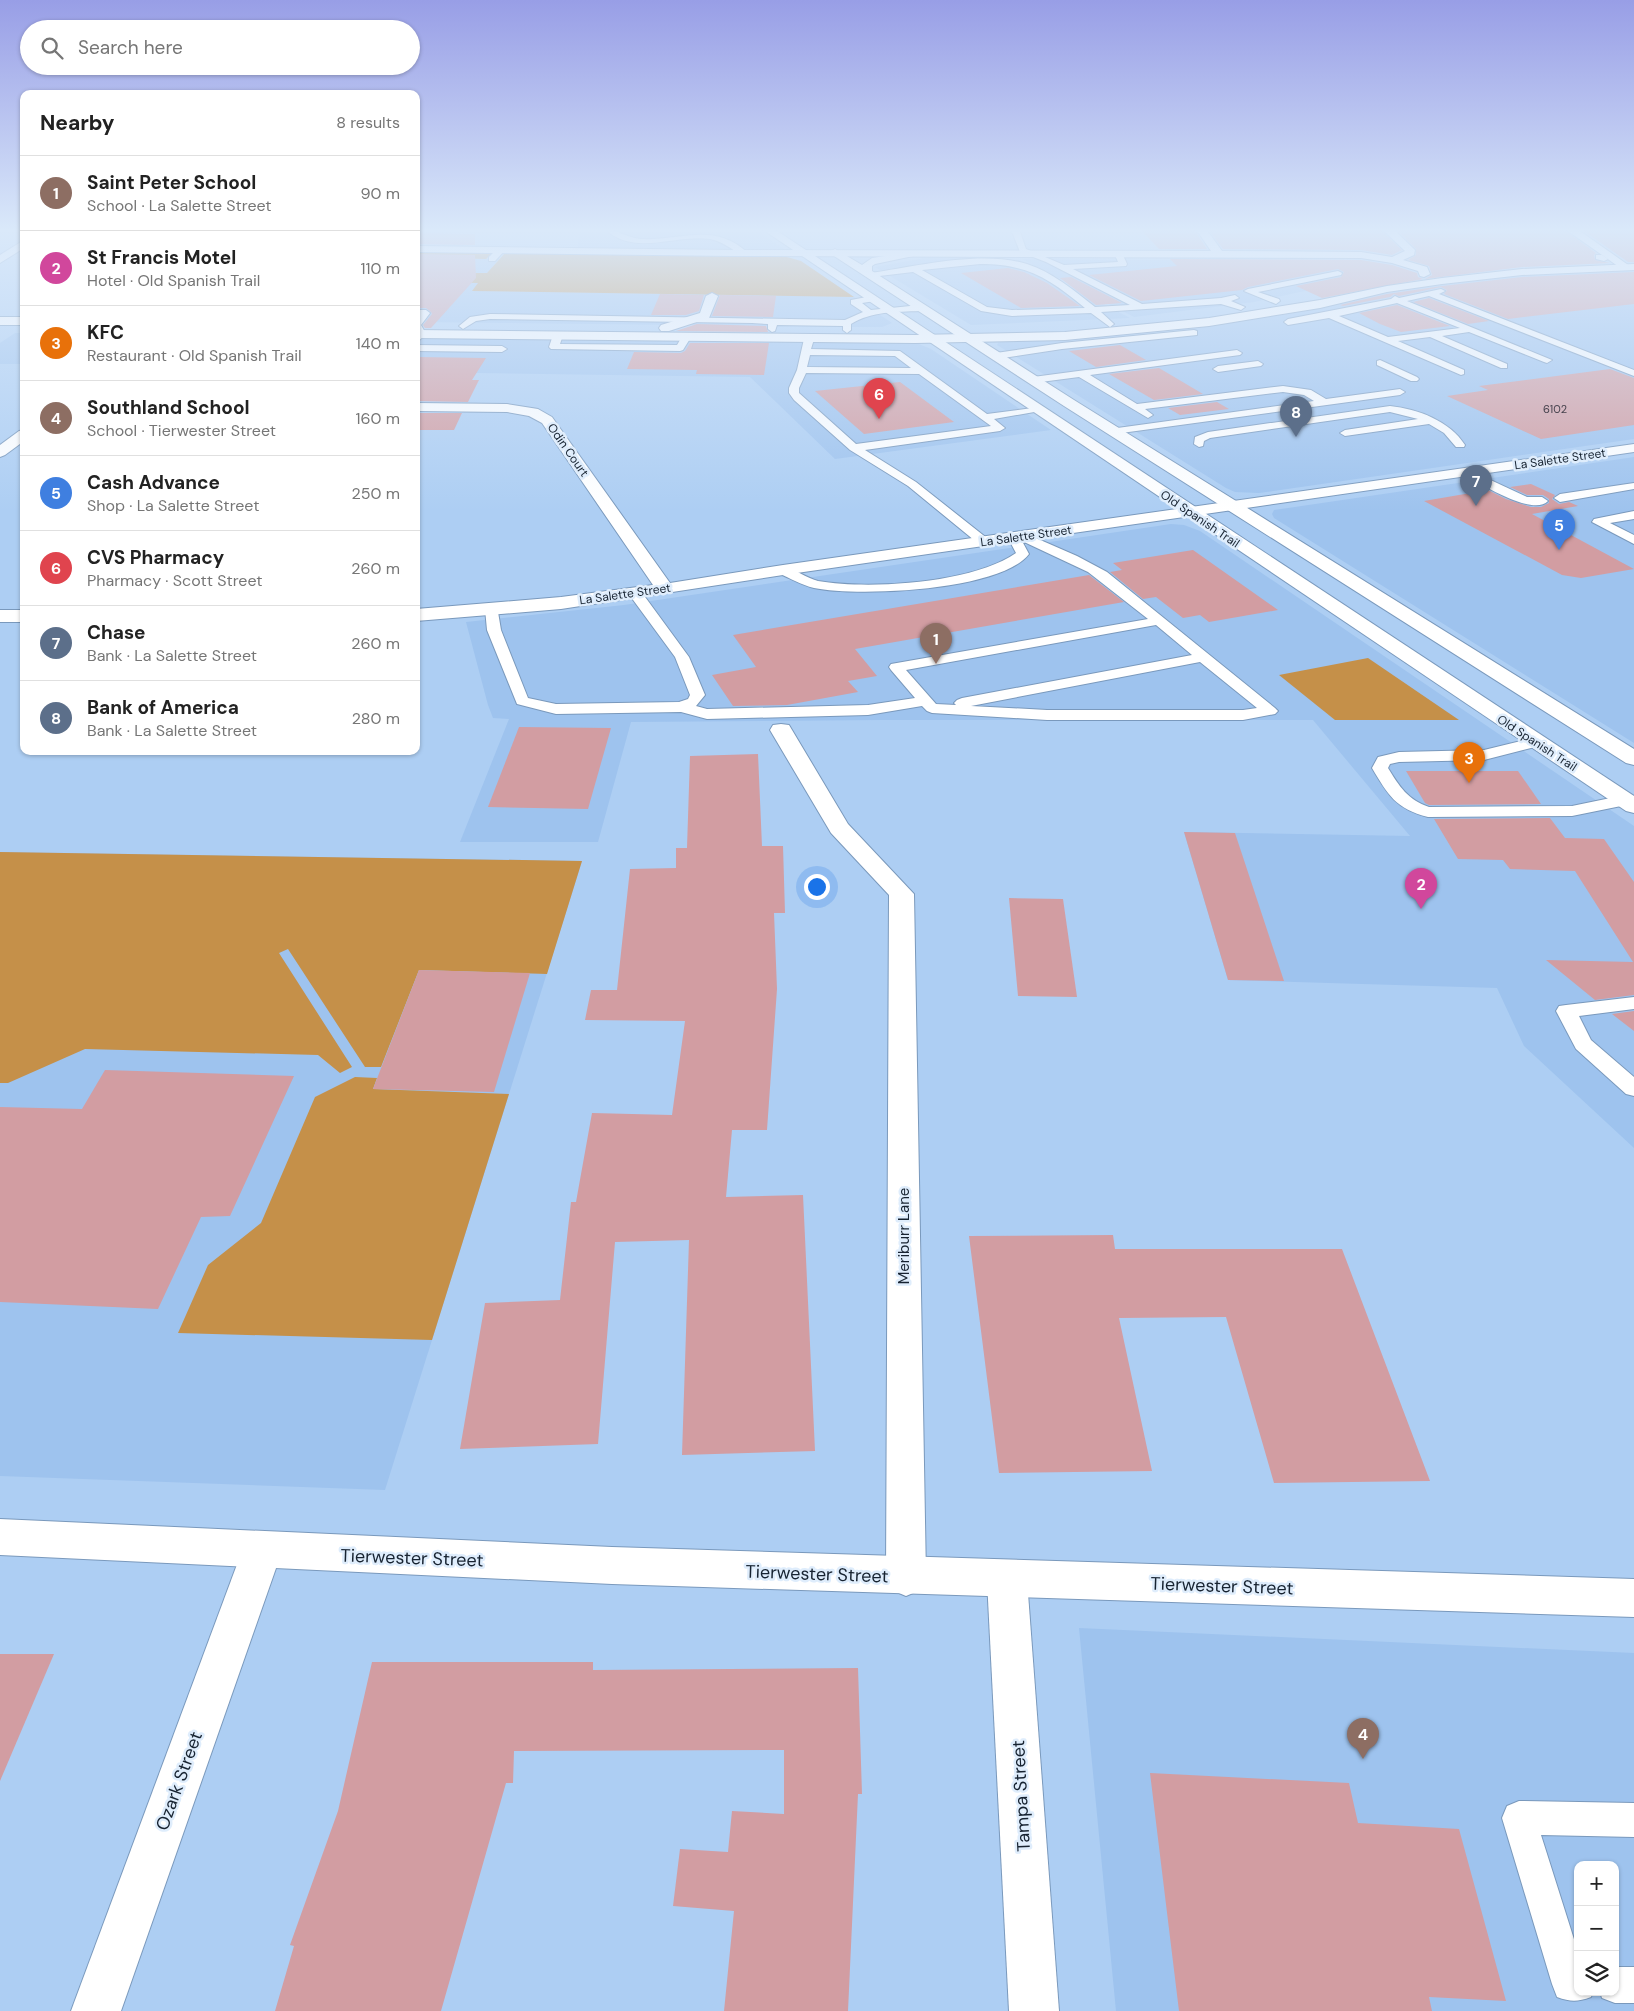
<!DOCTYPE html>
<meta charset="utf-8">
<style>
body{margin:0;font-family:"DM Sans",sans-serif;background:#f2f2f2;color:#222}
.controls{position:absolute;right:15px;bottom:15px;display:grid;overflow:hidden;border-radius:10px;box-shadow:0 1px 4px #0004}
.controls button{width:45px;height:45px;display:grid;place-items:center;padding:0;border:0;border-bottom:1px solid #e0e0e0;background:#fff;color:#222;font:25px sans-serif}
.you{position:absolute;left:816px;top:886px;width:18px;height:18px;margin:-12px;border:4px solid #fff;border-radius:50%;background:#1a73e8;box-shadow:0 0 0 8px #1a73e833}
.badge{display:grid;place-items:center;width:32px;height:32px;border-radius:50%;background:#0f766e;color:#fff;font-size:16px;font-weight:700}
.pin{position:absolute;translate:-50% -41px;filter:drop-shadow(0 1px 2px #0008)}
.pin::after{content:'';position:absolute;top:26px;width:18px;height:15px;background:inherit;clip-path:polygon(0 0,100% 0,50% 100%)}
.list{margin:0;padding:0;list-style:none}
h2{display:flex;justify-content:space-between;align-items:center;height:65px;margin:0;padding:0 20px;font-size:21px}
h2 small{font-size:16px;font-weight:400;color:#767676}
.list li{display:grid;grid-template-columns:32px 1fr auto;gap:15px;align-items:center;box-sizing:border-box;height:75px;padding:0 20px;border-top:1px solid #e0e0e0}
.list b{display:block;font-size:19px;white-space:nowrap}
.list p{margin:0;font-size:16px;white-space:nowrap;color:#767676}
.list em{font-size:16px;font-style:normal;color:#767676}
.icon{flex:none;width:28px;height:28px;fill:none;stroke:currentColor;stroke-width:2;stroke-linecap:round;stroke-linejoin:round}
.map{position:relative;flex:none;width:1634px;height:2011px;overflow:hidden}
.search{position:absolute;background:#fff;box-shadow:0 1px 4px #0004;left:20px;top:20px;width:400px;height:55px;display:flex;align-items:center;gap:12px;box-sizing:border-box;padding:0 18px;border-radius:28px;color:#767676;font-size:19px}
.panel{position:absolute;background:#fff;box-shadow:0 1px 4px #0004;left:20px;top:90px;width:400px;height:665px;border-radius:10px}
.map>svg:first-child{display:block}
.built{fill:#9ec3ee;fill-rule:evenodd}
.green{fill:#c59049}
.building{fill:#d29da2}
.lines{fill:none;stroke-linecap:round;stroke-linejoin:round}
.lane-casing{stroke:#7a99bc;stroke-width:2}
.street-casing{stroke:#7a99bc;stroke-width:2}
.secondary-casing{stroke:#7a99bc;stroke-width:2}
.primary-casing{stroke:#7a99bc;stroke-width:2}
.lane{fill:#fff;fill-rule:evenodd}
.street{fill:#fff;fill-rule:evenodd}
.secondary{fill:#fff;fill-rule:evenodd}
.primary{fill:#fff;fill-rule:evenodd}
.labels{text-anchor:middle;stroke-width:5;stroke-linejoin:round;paint-order:stroke}
.far-number-label{font-size:11px;fill:#46424d}
.far-street-label{font-size:12px;fill:#172331;stroke:#dfedfc}
.street-label{font-size:15px;fill:#172331;stroke:#dfedfc}
.near-street-label{font-size:18px;fill:#172331;stroke:#dfedfc}
</style>
<div class="map">
<svg width="1634" height="2011" viewBox="0 0 1634 2011">
<rect width="100%" height="100%" fill="#adcef3"/>
<g class="built">
<path d="M579,229H754L784,249H578Z"/>
<path d="M444,258L499,259L487,273H431Z"/>
<path d="M925,258L1019,260L1130,318L971,325L875,267Z"/>
<path d="M1022,259L1342,261H1363L1342,283L1254,302L1134,317Z"/>
<path d="M1634,269V439L1259,493L1235,492L1226,488L997,345L998,343L1004,341L1114,335L1255,319L1438,283L1539,273Z"/>
<path d="M416,282L479,283L473,291H476L854,297L892,323L882,327H853L416,322Z"/>
<path d="M15,333H24V364H0V343Z"/>
<path d="M416,337L914,342L931,349L1051,430L835,459L750,377L416,372Z"/>
<path d="M1634,457V743L1274,518L1272,514L1274,510L1288,508Z"/>
<path d="M1171,524L1184,525L1200,531L1634,826V1148L1524,1046L1497,988L1228,980L1184,832L1410,836L1313,720H881L631,722L598,842H460L509,719L493,718L488,705L466,622L624,605Z"/>
<path d="M0,852L582,861L385,1490L0,1476Z"/>
<path d="M1079,1628L1634,1653V2011H1116ZM1578,1865H1615V1992H1578Z"/>
</g>
<g class="green">
<path d="M416,251L493,252L486,259L445,258L432,273H487L506,252L787,257L801,261L854,297L472,291L478,283L416,282Z"/>
<path d="M1368,658L1459,720H1335L1279,675Z"/>
<path d="M0,852L582,861L547,974L419,970L381,1067H365L288,949L279,953L352,1067L340,1073L318,1055L85,1049L8,1083H0Z"/>
<path d="M355,1077L377,1078L373,1089L509,1094L432,1340L178,1333L208,1265L261,1223L315,1097Z"/>
</g>
<g class="building">
<path d="M1140,229H1194L1207,249H1159Z"/>
<path d="M1208,229H1380L1402,250L1392,255L1361,250L1223,249Z"/>
<path d="M1396,229H1563L1596,253L1594,255L1595,260L1610,263L1522,267L1425,279L1432,275L1429,266L1408,260L1416,255V249Z"/>
<path d="M1581,229H1634V262H1628Z"/>
<path d="M416,233L475,234V245L416,244Z"/>
<path d="M416,254L475,255L476,278L431,328H425L423,325L432,314L431,312L426,308H416Z"/>
<path d="M1170,259L1361,260L1392,265L1417,273L1418,277L1423,279L1322,298L1296,286L1341,277L1344,272L1338,269L1248,287L1242,290L1141,301L1089,275L1177,266Z"/>
<path d="M1008,268L1024,272L1047,283L1080,306L1021,308L961,273Z"/>
<path d="M1634,272V304L1508,319L1444,294L1447,290L1441,287L1399,296L1394,294L1390,297L1343,306L1340,305L1387,294L1442,286L1522,277Z"/>
<path d="M1071,277L1122,303L1096,305L1060,278Z"/>
<path d="M660,294L704,295L699,311L686,315H651Z"/>
<path d="M720,295L776,296L773,317L712,316Z"/>
<path d="M1429,298L1489,321L1468,324L1413,302Z"/>
<path d="M1397,305L1450,326L1401,332L1380,324L1359,313Z"/>
<path d="M697,324L766,326L768,332L676,331Z"/>
<path d="M690,343H769L764,375L696,374L697,370L627,369L634,352L681,353L685,351Z"/>
<path d="M1120,345L1146,360L1096,367L1069,351Z"/>
<path d="M416,357L486,358L472,380H479L468,402L416,401Z"/>
<path d="M1159,368L1203,394L1154,400L1109,374Z"/>
<path d="M1610,369L1634,378V425L1541,439L1447,396L1488,390L1479,386Z"/>
<path d="M900,382L954,422L864,434L815,391Z"/>
<path d="M1217,402L1229,409L1180,415L1168,408Z"/>
<path d="M416,413H462L454,430H416Z"/>
<path d="M1531,484L1555,495L1552,499L1559,504L1569,502L1578,506L1532,514L1634,569L1581,578L1562,575L1424,501L1488,490L1506,499L1531,507H1541L1549,503V499L1543,495H1527L1510,487Z"/>
<path d="M1193,550L1278,610L1209,622L1200,615L1183,618L1156,597L1143,599L1110,572L1122,570L1113,563Z"/>
<path d="M1089,575L1124,602L855,649L877,676L848,681L858,692L787,705L733,706L712,675L756,667L733,635Z"/>
<path d="M519,727L611,728L588,809L488,807Z"/>
<path d="M758,754L762,846H783L785,913H774L777,989L767,1130H732L726,1197L803,1195L815,1451L682,1455L689,1240L615,1242L598,1444L460,1449L485,1303L560,1300L571,1202H576L592,1113L672,1115L685,1021L585,1020L591,990H617L630,869L676,868V848H687L690,756Z"/>
<path d="M1406,771H1518L1541,804L1429,805L1425,803Z"/>
<path d="M1550,818L1565,838L1604,839L1634,882V995L1595,1000L1546,960L1633,962L1575,871L1510,869L1503,860L1458,859L1434,819Z"/>
<path d="M1184,832L1235,833L1284,981L1228,980Z"/>
<path d="M1009,898L1063,899L1077,997L1018,996Z"/>
<path d="M419,970L530,973L494,1092L373,1089Z"/>
<path d="M1634,1011V1031L1612,1014Z"/>
<path d="M105,1070L294,1076L230,1216L201,1217L158,1309L0,1302V1107L82,1109Z"/>
<path d="M1113,1235L1115,1249H1342L1430,1481L1274,1483L1226,1317L1119,1318L1152,1471L999,1473L969,1236Z"/>
<path d="M0,1654H54L0,1781Z"/>
<path d="M372,1662H593V1670L858,1668L862,1794H858L848,2011H724L734,1911L673,1906L680,1849L728,1852L732,1811L784,1814V1750L514,1751L513,1783H506L441,2011H275L294,1946L290,1945L338,1811Z"/>
<path d="M1150,1773L1349,1783L1358,1823L1459,1829L1506,2001L1429,1997L1432,2011H1179Z"/>
</g>
<g class="lines">
<g class="lane-casing">
<g id="lane">
<path d="M605,229C617,229 627,238 641,239C680,241 714,221 748,253L741,255C732,249 721,241 710,239C675,234 634,257 605,229Z"/>
<path d="M1011,229H1019L1026,249L1064,265L1118,262L1115,255L1122,253L1127,264L1126,266L1073,269L1142,304L1221,298L1235,295L1239,298L1231,301L1245,307L1241,310L1221,304L1101,312L1114,324L1110,327L1091,313L1012,316L981,311L913,272L871,277L867,275L871,273C917,266 982,250 1027,264C1052,272 1075,291 1095,307L1130,305L1046,262L1020,252ZM980,264C1027,264 1049,278 1085,308L1012,310L987,307L922,270Z"/>
<path d="M498,248L505,250L495,261H489V257Z"/>
<path d="M1596,255H1602L1608,259L1604,261L1596,259Z"/>
<path d="M1338,271L1342,273L1341,275L1258,292L1279,299L1280,301L1276,304L1244,291L1248,289Z"/>
<path d="M1441,289L1445,291L1439,294L1634,370V376L1429,296L1407,301L1552,360L1547,363L1544,362L1469,332L1442,336L1507,364V368H1501L1430,337L1398,341L1464,370V374L1461,375L1329,318L1288,325L1284,322L1288,319L1391,299L1395,296L1399,298ZM1397,303L1460,328L1388,337L1339,316Z"/>
<path d="M872,296L875,297V301L862,303L871,310L920,305L924,308L920,311C896,312 872,311 851,324V330L847,333L843,330V326L777,325L775,331L772,332L768,329V324L752,323L490,319L476,321L463,329L459,326L470,317L490,314L845,320L863,312L851,304V300Z"/>
<path d="M416,310H426L430,313L421,325L426,334L416,343V320L420,316H416Z"/>
<path d="M1194,330L1197,331V335L1062,349L996,359L991,356L996,353L1062,343Z"/>
<path d="M558,332L563,335L560,344L677,345L683,335H689L691,337L683,350L680,351L551,349L549,347L553,335Z"/>
<path d="M809,336L814,339L811,349L900,351L987,414L1040,407L1041,409L1040,411L994,419L1005,428L1000,431L865,450L916,482L988,539L990,542L988,545H980L908,486L850,450L794,400L789,393V388L797,370L804,339ZM810,355L895,356L911,368L807,367ZM806,373L919,374L991,426L856,444L799,393V388Z"/>
<path d="M416,345L502,346L507,349L502,352L416,351Z"/>
<path d="M1237,350L1242,353L1240,355L1090,375L1137,404L1283,386L1311,390L1326,399L1400,389L1405,392L1400,395L1114,434L1110,433L1109,431L1110,429L1314,401L1304,395L1283,392L1145,409L1153,415L1148,418L1079,377L1033,383L1028,380L1033,377Z"/>
<path d="M1380,360L1417,377L1419,379L1417,381H1411L1377,365V361Z"/>
<path d="M1258,361L1263,364L1261,366L1218,372L1213,369L1218,366Z"/>
<path d="M1390,406C1418,409 1450,421 1465,445L1464,447H1456L1444,433L1429,424L1345,436L1340,433L1345,430L1418,419L1390,412L1210,438L1204,441L1203,446L1199,447L1194,444L1195,437L1208,432Z"/>
<path d="M1469,470L1527,497H1542L1548,501C1533,517 1481,484 1465,475L1463,473Z"/>
<path d="M1634,483V489L1560,502L1554,498L1560,494Z"/>
<path d="M1634,511V519L1610,523L1634,535V544L1592,522L1594,519Z"/>
<path d="M1022,532L1077,556L1107,572L1275,708L1278,711L1275,714L1243,720H1047L932,713L927,711L922,706L868,715L707,719L681,712L556,714L517,704L487,630L485,609L492,605L497,606L501,630L528,698L556,704L679,702L688,699L690,695L675,657L628,593L630,590H640L689,657L705,695L696,706L707,709L868,705L915,698L891,670L889,667L891,664L1148,619L1088,572L1022,541L1029,554C1001,591 857,597 814,588C801,585 790,578 778,573L777,570L783,566C795,569 806,578 818,581C870,590 973,583 1016,553L1008,538L1010,535ZM1156,625L1192,655L962,698L957,700L954,703L956,705L936,704L906,670ZM1200,662L1257,708L1243,710H1047L971,706Z"/>
<path d="M1537,737L1543,739L1545,742L1543,745L1484,760L1399,762L1390,764L1388,768C1399,786 1408,800 1429,807L1572,806L1625,795L1631,796L1633,800L1631,804L1572,816L1428,817C1396,809 1388,795 1372,768L1378,757L1399,752L1484,750Z"/>
<path d="M1634,997V1009L1579,1016L1591,1040L1634,1077V1096L1626,1094L1576,1049L1556,1011L1559,1006L1566,1005Z"/>
<path d="M1519,1801L1634,1803V1837L1541,1835L1578,1952V1992H1593L1591,1997C1577,2002 1571,2002 1557,1997L1552,1984L1502,1818L1507,1806Z"/>
<path d="M1615,1967H1634V2003H1615L1602,1998L1600,1992H1615Z"/>
</g>
</g>
<g class="street-casing">
<g id="street">
<path d="M1196,229H1206L1222,251L1361,252L1392,257L1405,251L1382,229H1393L1415,250L1414,255L1403,260L1427,267L1430,274L1424,277L1420,276L1418,271L1392,263L1361,258L733,256L416,252V246L733,250L1211,251Z"/>
<path d="M1565,229H1577L1631,267L1626,270L1622,269Z"/>
<path d="M24,240V248L0,263V255Z"/>
<path d="M712,293L718,296L709,318L669,331H661L659,328L661,325L700,313L706,296Z"/>
<path d="M416,403L507,404L538,409L552,417L670,583L783,565L1634,444V452L783,575L561,609L416,621V609L561,597L653,585L542,423L529,416L507,412L416,411Z"/>
<rect x="0" y="610" width="24" height="12"/>
<path d="M781,724L789,725L792,730L848,824L914,894L926,1577L920,1590L906,1596L892,1590L886,1577L889,895L831,833L770,730L773,725Z"/>
<path d="M262,1533L276,1538L282,1551L121,2011H71L242,1551L248,1538Z"/>
<path d="M1007,1561L1021,1567L1027,1580L1059,2011H1009L987,1580L993,1567Z"/>
</g>
</g>
<g class="secondary-casing">
<g id="secondary">
<path d="M1634,264V270L1522,275L1442,284L1387,292L1320,308L1209,326L1065,340L915,343L416,338V330L915,335L1065,332L1209,318L1320,300L1387,286L1442,278L1522,269Z"/>
<rect x="0" y="317" width="24" height="8"/>
<path d="M24,430V441L5,455L0,457V445L19,431Z"/>
<path d="M0,1519L612,1547L1634,1579V1617L612,1584L0,1555Z"/>
</g>
</g>
<g class="primary-casing">
<g id="primary">
<path d="M762,229H774L1634,796V813L1626,811Z"/>
<path d="M835,249L862,265L872,258L918,251L919,253L918,255L875,264L872,266V271L1074,400L1634,749V765L1626,763L1064,406L831,254L830,252Z"/>
</g>
</g>
<use href="#lane" class="lane"/>
<use href="#street" class="street"/>
<use href="#secondary" class="secondary"/>
<use href="#primary" class="primary"/>
</g>
<linearGradient id="sky" x2="0" y2="1"><stop stop-color="#989ee6"/><stop offset="0.45" stop-color="#dae9fa"/><stop offset="1" stop-color="#dae9fa" stop-opacity="0"/></linearGradient>
<rect width="1634" height="511" fill="url(#sky)"/>
<g class="labels">
<g class="far-number-label">
<text x="1555" y="413">6102</text>
</g>
<g class="far-street-label">
<text transform="translate(568 450) rotate(55)" y="4">Odin Court</text>
<text transform="translate(1560 459) rotate(-8)" y="4">La Salette Street</text>
<text transform="translate(1200 519) rotate(34)" y="4">Old Spanish Trail</text>
<text transform="translate(1026 536) rotate(-8)" y="4">La Salette Street</text>
<text transform="translate(625 594) rotate(-8)" y="4">La Salette Street</text>
<text transform="translate(1537 743) rotate(33)" y="4">Old Spanish Trail</text>
</g>
<g class="street-label">
<text transform="translate(904 1236) rotate(-90)" y="5">Meriburr Lane</text>
</g>
<g class="near-street-label">
<text transform="translate(412 1558) rotate(2)" y="6">Tierwester Street</text>
<text transform="translate(817 1574) rotate(2)" y="6">Tierwester Street</text>
<text transform="translate(1222 1586) rotate(2)" y="6">Tierwester Street</text>
<text transform="translate(179 1781) rotate(-70)" y="6">Ozark Street</text>
<text transform="translate(1021 1796) rotate(-93)" y="6">Tampa Street</text>
</g>
</g>
</svg>
<div class="controls">
<button>+</button>
<button>−</button>
<button><svg class="icon" aria-label="layers" viewBox="0 0 24 24"><path d="M12 4l9 5-9 5-9-5zM3 14l9 5 9-5"/></svg></button>
</div>
<div class="you"></div>
<div class="pin badge" style="left:936px;top:664px;background:#8d6e63">1</div>
<div class="pin badge" style="left:1421px;top:909px;background:#d1479c">2</div>
<div class="pin badge" style="left:1469px;top:783px;background:#e8710a">3</div>
<div class="pin badge" style="left:1363px;top:1759px;background:#8d6e63">4</div>
<div class="pin badge" style="left:1559px;top:550px;background:#3f7fe0">5</div>
<div class="pin badge" style="left:879px;top:419px;background:#e0444e">6</div>
<div class="pin badge" style="left:1476px;top:506px;background:#5c6f8a">7</div>
<div class="pin badge" style="left:1296px;top:437px;background:#5c6f8a">8</div>
<div class="search"><svg class="icon" aria-label="search" viewBox="0 0 24 24"><circle cx="10" cy="10" r="6"/><path d="M15 15l6 6"/></svg>Search here</div>
<section class="panel">
<h2>Nearby<small>8 results</small></h2>
<ul class="list">
<li><span class="badge" style="background:#8d6e63">1</span><div><b>Saint Peter School</b><p>School · La Salette Street</p></div><em>90 m</em></li>
<li><span class="badge" style="background:#d1479c">2</span><div><b>St Francis Motel</b><p>Hotel · Old Spanish Trail</p></div><em>110 m</em></li>
<li><span class="badge" style="background:#e8710a">3</span><div><b>KFC</b><p>Restaurant · Old Spanish Trail</p></div><em>140 m</em></li>
<li><span class="badge" style="background:#8d6e63">4</span><div><b>Southland School</b><p>School · Tierwester Street</p></div><em>160 m</em></li>
<li><span class="badge" style="background:#3f7fe0">5</span><div><b>Cash Advance</b><p>Shop · La Salette Street</p></div><em>250 m</em></li>
<li><span class="badge" style="background:#e0444e">6</span><div><b>CVS Pharmacy</b><p>Pharmacy · Scott Street</p></div><em>260 m</em></li>
<li><span class="badge" style="background:#5c6f8a">7</span><div><b>Chase</b><p>Bank · La Salette Street</p></div><em>260 m</em></li>
<li><span class="badge" style="background:#5c6f8a">8</span><div><b>Bank of America</b><p>Bank · La Salette Street</p></div><em>280 m</em></li>
</ul>
</section>
</div>
